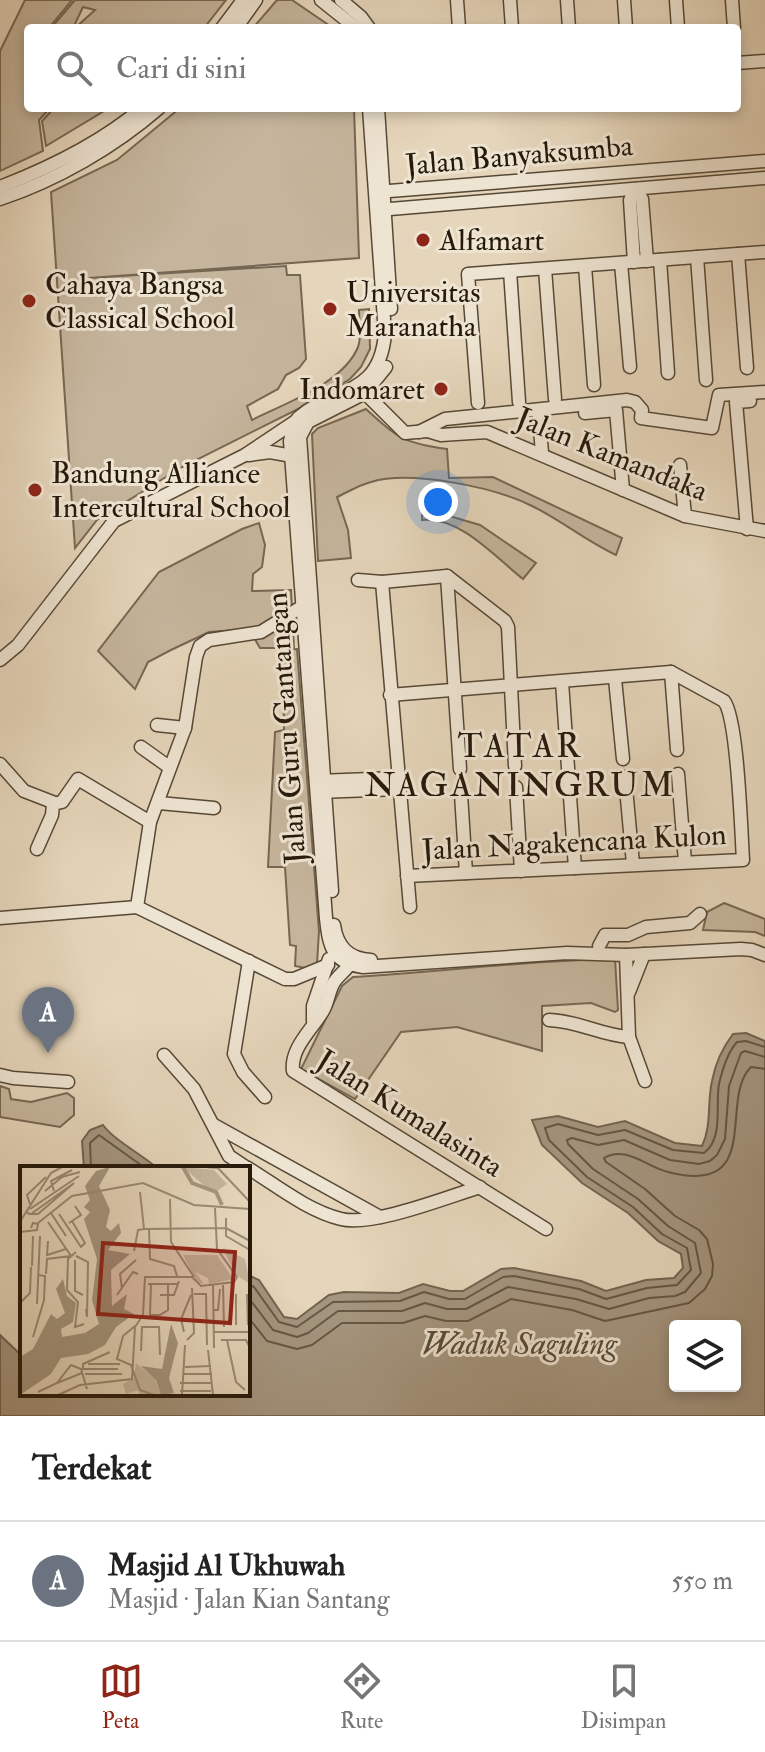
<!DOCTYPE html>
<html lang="id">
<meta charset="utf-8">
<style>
body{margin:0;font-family:"IM FELL Double Pica",serif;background:#f6f6f6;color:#222}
.controls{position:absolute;right:24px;bottom:24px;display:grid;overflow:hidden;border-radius:8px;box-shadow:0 4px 12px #0003}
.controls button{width:72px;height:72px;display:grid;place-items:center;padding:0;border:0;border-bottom:2px solid #e0e0e0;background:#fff;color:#222;font:40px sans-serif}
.you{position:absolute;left:438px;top:502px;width:28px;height:28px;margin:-20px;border:6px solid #fff;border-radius:50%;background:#1a73e8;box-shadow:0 0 0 12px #1a73e833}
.badge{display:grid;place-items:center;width:52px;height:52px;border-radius:50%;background:#8f2418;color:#fff;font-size:26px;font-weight:700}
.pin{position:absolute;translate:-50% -66px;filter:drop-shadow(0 2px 4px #0008)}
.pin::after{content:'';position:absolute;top:42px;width:28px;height:24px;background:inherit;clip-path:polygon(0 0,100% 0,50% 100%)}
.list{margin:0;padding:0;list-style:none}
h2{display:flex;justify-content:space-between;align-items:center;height:104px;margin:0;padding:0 32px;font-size:34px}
h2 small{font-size:26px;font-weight:400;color:#767676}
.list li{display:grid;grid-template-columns:52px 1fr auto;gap:24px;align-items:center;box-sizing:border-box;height:120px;padding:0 32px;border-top:2px solid #e0e0e0}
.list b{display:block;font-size:30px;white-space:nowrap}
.list p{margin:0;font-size:26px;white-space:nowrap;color:#767676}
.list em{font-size:26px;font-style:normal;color:#767676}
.icon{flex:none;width:44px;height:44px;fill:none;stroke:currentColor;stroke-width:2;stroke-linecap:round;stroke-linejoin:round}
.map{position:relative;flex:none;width:765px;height:1416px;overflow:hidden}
.search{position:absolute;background:#fff;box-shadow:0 4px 12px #0003;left:24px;right:24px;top:24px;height:88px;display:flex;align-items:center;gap:20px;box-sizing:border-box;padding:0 28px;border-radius:8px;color:#767676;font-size:30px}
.sheet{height:224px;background:#fff}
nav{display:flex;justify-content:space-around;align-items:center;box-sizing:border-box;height:112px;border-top:2px solid #e0e0e0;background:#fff;font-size:22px;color:#767676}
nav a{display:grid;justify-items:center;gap:4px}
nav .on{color:#8f2418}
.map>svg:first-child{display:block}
.green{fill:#c5b59c;stroke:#766753;stroke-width:2}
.water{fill:#a4957e;stroke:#726350;stroke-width:2;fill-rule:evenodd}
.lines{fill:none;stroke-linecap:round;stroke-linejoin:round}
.shore{stroke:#655744;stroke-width:2}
.minor-casing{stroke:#564836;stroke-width:15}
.minor{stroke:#eee4d2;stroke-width:12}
.poi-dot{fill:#8f2418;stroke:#eee4d2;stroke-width:3}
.labels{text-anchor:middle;stroke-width:6;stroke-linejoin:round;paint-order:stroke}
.street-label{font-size:30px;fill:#26190a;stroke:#eee4d2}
.poi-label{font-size:30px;fill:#26190a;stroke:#eee4d2;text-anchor:start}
.water-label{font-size:32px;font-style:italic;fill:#584b38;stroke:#eee4d2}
.quarter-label{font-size:34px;letter-spacing:2px;fill:#26190a;stroke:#eee4d2}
.inset-river{fill:none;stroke:#a4957e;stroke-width:4}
.inset-road{fill:none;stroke:#998a74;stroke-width:2}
.view{fill:#8f2418;fill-opacity:0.15;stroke:#8f2418;stroke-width:4}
.inset-edge{fill:none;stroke:#26190a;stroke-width:4}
</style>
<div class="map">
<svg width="765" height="1416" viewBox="0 0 765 1416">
<rect width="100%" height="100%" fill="#e5d5ba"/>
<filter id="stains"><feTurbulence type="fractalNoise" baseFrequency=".0025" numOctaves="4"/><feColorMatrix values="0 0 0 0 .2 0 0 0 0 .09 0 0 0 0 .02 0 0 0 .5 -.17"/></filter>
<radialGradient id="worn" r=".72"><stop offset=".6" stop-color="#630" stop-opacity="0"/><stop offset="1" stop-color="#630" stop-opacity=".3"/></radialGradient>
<g class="green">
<path d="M25,0H72L49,28H28V108H50L39,120L43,151L0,171V51Z"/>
<path d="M75,0H226L204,28H75L95,10L83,7L73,28H51Z"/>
<path d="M277,0H292L333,28H253Z"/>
<path d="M54,108H109L46,146L42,121Z"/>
<path d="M180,108H354L359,258L89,278L286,266L287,275H300L306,359L299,368L286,375L278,389L247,406L252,420C285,403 343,384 358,347C362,337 359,321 359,310L369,309L370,349L361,367L350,379L310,403L182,467L97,520L75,548L51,192L117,160Z"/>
<path d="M366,409C398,438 403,443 447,449L449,478L493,477L622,538L616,555C586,541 561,520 532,506C494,487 411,470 371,482C359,485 348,492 337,497L348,530L351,558L318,561L312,434L318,428Z"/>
<path d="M439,513L480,525L536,563L523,579C495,557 460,516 422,520V515Z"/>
<path d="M259,523L265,545L262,567L253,574L252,591L291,590L294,648H260L249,629L209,632L171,650L148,662L135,689L98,651L159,572L242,529Z"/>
<path d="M297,649L319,931L317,964L310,969L295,966L296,946L290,945L285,867H268L275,732L284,730L283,650Z"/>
<path d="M724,903L765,919V936L755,932L703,930L707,912Z"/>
<path d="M615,959L618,1010L615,1012L591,1003L542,1006V1051L457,1027L401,1032L355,1099L301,1069L342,986L353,977C441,972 528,960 615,959Z"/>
<path d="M0,1086L9,1089L11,1099L31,1102L67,1093L74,1098V1115L60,1127L0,1117Z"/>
</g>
<g class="water">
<path d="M746,1033L765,1041V1416H0V1335L22,1356V1394H248V1275L259,1280L284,1317L297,1319L329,1295L344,1292L399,1293L423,1284L450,1291H463L501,1269L514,1268L581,1281L606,1291L646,1280L674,1278L683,1268L681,1254L658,1241L628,1213L582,1183L542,1145L532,1120L558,1116L598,1127L625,1121L675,1143L702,1146C712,1125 707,1103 712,1081C715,1065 723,1047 733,1034ZM675,1326H735V1386H675Z"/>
<path d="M103,1125C116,1142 140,1153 157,1168H84L82,1141L90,1130Z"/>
</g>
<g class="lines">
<g class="shore">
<path d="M91,1168L90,1143L99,1135L145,1168"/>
<path d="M248,1284L254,1287L279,1322L297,1327L333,1302L400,1301L424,1292L449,1299H465L503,1277L514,1276L579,1289L606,1299L647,1288L677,1285L691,1270L687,1248L662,1234L633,1207L587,1177L549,1140L545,1128L558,1124L598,1135L625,1130L673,1150L704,1153C724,1138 715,1106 719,1084C722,1071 728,1052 737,1042L746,1041L765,1047"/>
<path d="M248,1297L273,1330L297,1337L308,1333L338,1311H402L425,1303L447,1309H466L508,1287L576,1299L609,1309L649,1298L675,1296L685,1292L701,1273L695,1243L668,1226L638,1199L593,1169L568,1144L567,1140L572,1138L598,1145L624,1140L670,1160L699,1164L710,1161L717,1155L725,1139L729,1086L741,1053L745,1051L765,1057"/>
<path d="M248,1317L267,1341L297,1349L312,1345L342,1323H403L425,1316L446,1321H468L511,1299L572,1310L605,1321L689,1303L705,1289L712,1276L713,1264L707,1239L699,1230L675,1216L645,1189L606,1162L604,1158C626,1145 647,1167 668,1172C765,1197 718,1099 751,1067L765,1069"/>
</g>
<g class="minor-casing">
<g id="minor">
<path d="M321,0L356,28"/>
<path d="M341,0L361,17L369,28"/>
<path d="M457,0L459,28"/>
<path d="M510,0L512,28"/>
<path d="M567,0L569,28"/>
<path d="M624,0L626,28"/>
<path d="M676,0L678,28"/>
<path d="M732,0L734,28"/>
<path d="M222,28L243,0"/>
<path d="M236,28L256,0"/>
<path d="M737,63L765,61"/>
<path d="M369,108L385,334C379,398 335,385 298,418L294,425L290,441L326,918C329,946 332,963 363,967L567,953L626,955L741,949L752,950L765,955"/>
<path d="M378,108L391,309"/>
<path d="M0,187C49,168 102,142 142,108"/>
<path d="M636,189L642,199L647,261"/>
<path d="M377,192L765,161"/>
<path d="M0,199C57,180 114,147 159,108"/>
<path d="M378,210L765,178"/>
<path d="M738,254L747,368"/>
<path d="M697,257L706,380"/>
<path d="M660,260L668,373"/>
<path d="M634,262L630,200L636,189"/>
<path d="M621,263L630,367"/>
<path d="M585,266L594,385"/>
<path d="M545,269L555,399"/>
<path d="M510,271L519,402"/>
<path d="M360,388L405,433L427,431"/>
<path d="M478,403L468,274L765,252"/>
<path d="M585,413L616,410L623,490"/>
<path d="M539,417L542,453"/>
<path d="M428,431L441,435L487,432L685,516L765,531"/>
<path d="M419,432L445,419L627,400L635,402L642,410L641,418L712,428L719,395L765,392"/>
<path d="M249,455L270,452L298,457"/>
<path d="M680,465L685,516"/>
<path d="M747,529L736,402L750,401"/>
<path d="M447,576L460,769"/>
<path d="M358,580L382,582L447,576L505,621L508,627L515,766"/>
<path d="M382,582L410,907"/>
<path d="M0,660L18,645L114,521L245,455L296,421"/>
<path d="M671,672L677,750"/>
<path d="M615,679L623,759"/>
<path d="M562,682L575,868"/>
<path d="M390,695L671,672L724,701C738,719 741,830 743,860L407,876"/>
<path d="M157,725L185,728"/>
<path d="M141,747L169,767"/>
<path d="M0,764L24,791L55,803"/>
<path d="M678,774L685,862"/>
<path d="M625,777L633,864"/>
<path d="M318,781L398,778"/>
<path d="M516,787L521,871"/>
<path d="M318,792L399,789"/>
<path d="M461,794L466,873"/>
<path d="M159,803L214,808"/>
<path d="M37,849L52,815L53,804L62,802L78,779L150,822"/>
<path d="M332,891L300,437L308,422L365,393L386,367"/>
<path d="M137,907L285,979H294L328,965"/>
<path d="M0,918L137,907L150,822L185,728L196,657L200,646L209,640L261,632L303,606"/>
<path d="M334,925C337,947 349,959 371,960"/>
<path d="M599,946L605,935H628L646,927L690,923L700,914"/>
<path d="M626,955L629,1037L645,1081"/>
<path d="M352,959C349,970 338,974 333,984C329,992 328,1001 324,1009C314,1028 290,1047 293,1071L546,1229"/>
<path d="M249,961L234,1054L243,1072L265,1097"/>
<path d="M629,992L644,954"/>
<path d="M549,1020C579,1021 600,1035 629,1037"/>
<path d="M313,1021V1006L329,959"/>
<path d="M164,1055L194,1089L229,1156L247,1168"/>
<path d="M0,1075L13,1078L68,1082"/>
<path d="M214,1125L380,1217"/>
<path d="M248,1168C277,1186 308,1211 341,1219C372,1227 447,1197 480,1187"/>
</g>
</g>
<use href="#minor" class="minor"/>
</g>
<g class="poi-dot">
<circle cx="423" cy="240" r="8"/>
<circle cx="29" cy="301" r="8"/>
<circle cx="330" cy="309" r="8"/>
<circle cx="441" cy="389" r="8"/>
<circle cx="35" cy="490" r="8"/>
</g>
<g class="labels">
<g class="street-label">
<text transform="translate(519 155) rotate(-5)" y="10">Jalan Banyaksumba</text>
<text transform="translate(612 454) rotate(22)" y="10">Jalan Kamandaka</text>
<text transform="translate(286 728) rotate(-94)" y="10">Jalan Guru Gantangan</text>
<text transform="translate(574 842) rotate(-3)" y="10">Jalan Nagakencana Kulon</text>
<text transform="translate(410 1113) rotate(32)" y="10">Jalan Kumalasinta</text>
</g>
<g class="poi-label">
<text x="439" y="250">Alfamart</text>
<text x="45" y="294">Cahaya Bangsa<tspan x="45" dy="34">Classical School</tspan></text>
<text x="346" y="302">Universitas<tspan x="346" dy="34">Maranatha</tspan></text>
<text x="425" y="399" text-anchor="end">Indomaret</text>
<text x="51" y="483">Bandung Alliance<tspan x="51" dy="34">Intercultural School</tspan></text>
</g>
<g class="water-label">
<text x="519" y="1354">Waduk Saguling</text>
</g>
<g class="quarter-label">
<text x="520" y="757">TATAR<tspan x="520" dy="39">NAGANINGRUM</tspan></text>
</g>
</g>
<g transform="translate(20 1166)">
<rect width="230" height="230" fill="#e5d5ba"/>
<path d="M163,1L194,4L207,18L197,25L188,23ZM203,82L225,93L230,118L215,108ZM163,89H197L213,113L189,118L188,112L175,106L184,118L177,116ZM116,197L135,213L141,229H120L118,224L106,228L103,218L114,212Z" fill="#c5b59c"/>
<path d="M90,1L79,20L90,44L86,61L91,65L99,57L101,67L88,84L110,88L91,104L92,140L107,128L104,143L114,148L96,161L85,179L68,188L41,192L31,208L0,229V191L13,183L31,148L37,153L45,147L36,123L43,113L47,130L56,137L53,156L41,163L42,171L65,167L79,158L72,134L77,93L64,53L70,46L64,41L70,34L65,20L76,5ZM151,158L158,177L149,212L154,227L141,229L136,214L121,200L142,203Z" fill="#a4957e"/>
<path class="inset-river" d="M163,1L172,17L196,26L202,39"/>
<path class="inset-road" d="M185,1L198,2L230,36M25,25L42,11L60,6M34,25L31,15L52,4M120,26L124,63M150,33L151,76L174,111M10,38L7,29L26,11M10,43L59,10M7,46L9,48H18L54,17L11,48M31,47L46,70M39,48L61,81L65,77L52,55M206,52V70L230,84M1,54L31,7L42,1M18,57L52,30L123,17L174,39L230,43M49,57L61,49L55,40M124,63L206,62L230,75M129,63L130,93L154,100L157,110M0,66L17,64L18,58L13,57L11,62M28,75L27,89L46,83M114,85L118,64L124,63M56,86L48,93L47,124L58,136L55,161L64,158M56,90L68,96L67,151L66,143M55,94V125L63,129M12,100L13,70M26,108L27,93L51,90L28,56M128,118H158M131,118L130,149H140L148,144V118M193,119L194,182M203,119L204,161M102,123L100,108L116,94M174,128H186L187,179M216,128V159M227,128L228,159M97,129L113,106L118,108M140,129H154L159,115M0,137L10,127L11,101M17,138L20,70M193,144H198L200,123M115,160L103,170L97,193L111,199L120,224L134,229M164,166L161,153L171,129M194,166H230M13,171L24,134L25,110L18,109M167,174L174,167L172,122M201,174H226L230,182M207,174L216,216L225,224M188,184L193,229M121,185L122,161H139L140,189M68,198H100M165,201L191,200M63,203H98M63,204V198L90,186M65,208H102M163,208H192M37,217L62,207M160,217H191M160,225H191M18,226L37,217L51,199L61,203L67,223M38,229L60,219L112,213L115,161L123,149L125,111H172L181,120L214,116L217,111L197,83L195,42M162,229L165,179"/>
<path class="view" d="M83,77L215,86L210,157L78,148Z"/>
<rect width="230" height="230" class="inset-edge"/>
</g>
<rect width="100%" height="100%" filter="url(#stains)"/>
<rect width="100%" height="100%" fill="url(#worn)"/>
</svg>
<div class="controls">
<button><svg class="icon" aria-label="layers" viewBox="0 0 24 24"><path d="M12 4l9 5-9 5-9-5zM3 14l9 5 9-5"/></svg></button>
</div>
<div class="you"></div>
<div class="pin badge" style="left:48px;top:1053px;background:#6b7280">A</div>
<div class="search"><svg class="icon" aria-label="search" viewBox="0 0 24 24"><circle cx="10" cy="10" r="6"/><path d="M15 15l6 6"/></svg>Cari di sini</div>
</div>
<section class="sheet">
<h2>Terdekat<small></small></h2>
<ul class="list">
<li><span class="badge" style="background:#6b7280">A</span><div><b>Masjid Al Ukhuwah</b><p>Masjid · Jalan Kian Santang</p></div><em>550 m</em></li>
</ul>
</section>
<nav>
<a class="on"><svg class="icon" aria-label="map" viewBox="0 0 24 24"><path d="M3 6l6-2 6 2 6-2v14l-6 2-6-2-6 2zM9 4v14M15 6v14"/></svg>Peta</a>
<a><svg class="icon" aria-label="directions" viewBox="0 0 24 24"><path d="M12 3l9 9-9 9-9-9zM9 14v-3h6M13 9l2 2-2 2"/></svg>Rute</a>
<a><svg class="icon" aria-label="saved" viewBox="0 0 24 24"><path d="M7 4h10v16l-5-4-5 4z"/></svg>Disimpan</a>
</nav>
